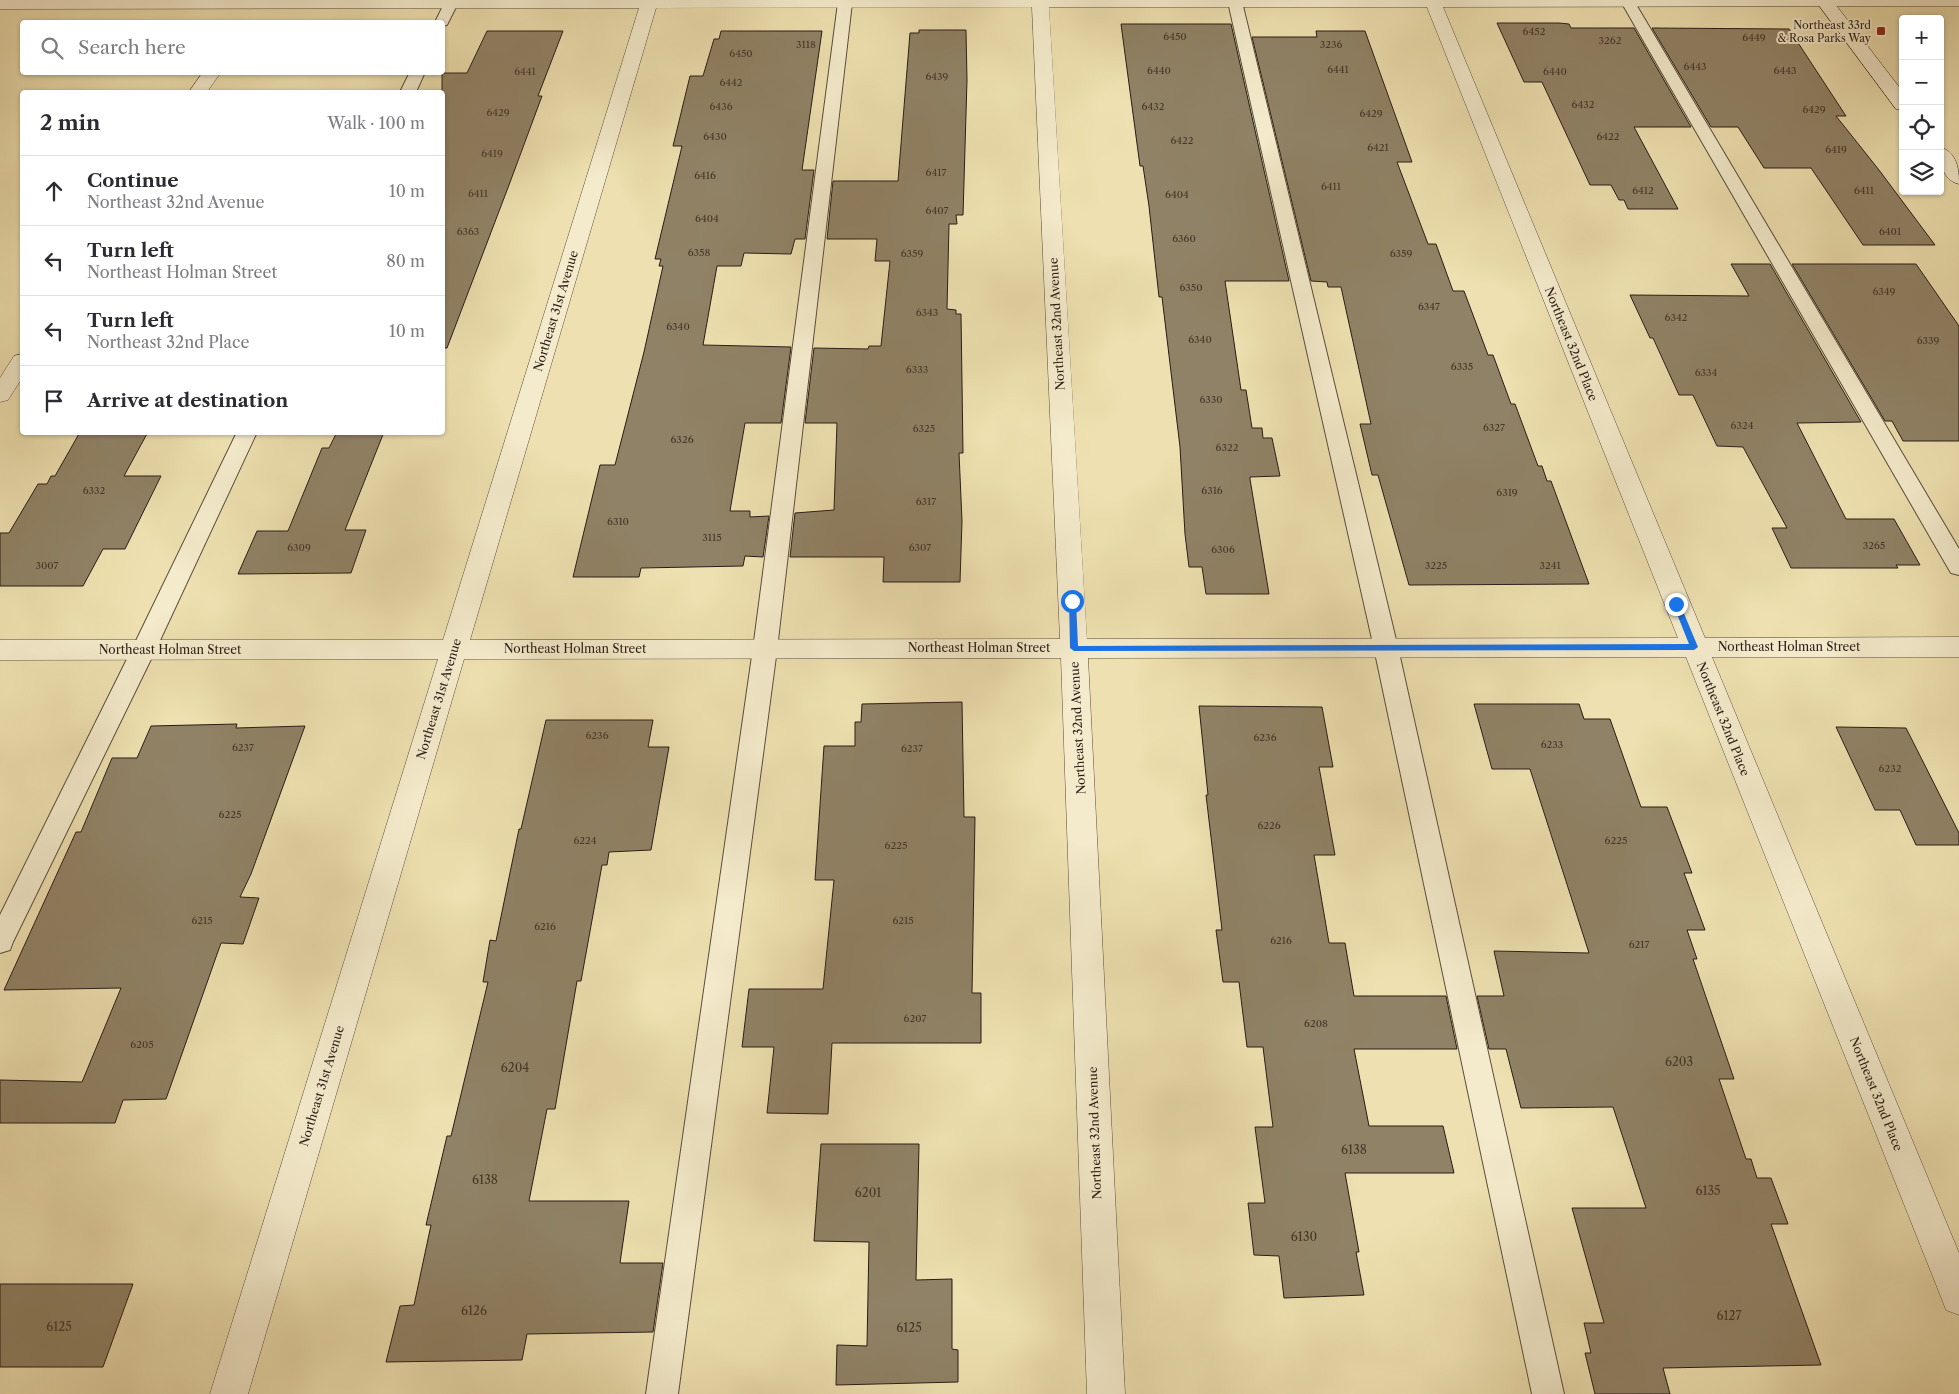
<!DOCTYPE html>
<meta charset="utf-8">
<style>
body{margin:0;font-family:"Libre Caslon Text",serif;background:#f2f2f3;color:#2b2b33}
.controls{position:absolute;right:15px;top:15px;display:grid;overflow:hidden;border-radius:5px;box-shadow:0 1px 4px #0004}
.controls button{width:45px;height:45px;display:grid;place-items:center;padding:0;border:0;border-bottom:1px solid #e1e1e2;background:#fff;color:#2b2b33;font:25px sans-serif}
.stop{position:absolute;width:15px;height:15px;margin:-11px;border:4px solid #1a73e8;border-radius:50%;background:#fff}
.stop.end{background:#1a73e8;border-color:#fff;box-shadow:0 1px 5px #0008}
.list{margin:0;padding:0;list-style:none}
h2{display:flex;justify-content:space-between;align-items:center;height:65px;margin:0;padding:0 20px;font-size:21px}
h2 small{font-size:16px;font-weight:400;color:#7c7c81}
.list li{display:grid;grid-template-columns:32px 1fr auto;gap:15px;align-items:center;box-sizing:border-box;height:70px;padding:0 20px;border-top:1px solid #e1e1e2}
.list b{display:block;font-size:19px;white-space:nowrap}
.list p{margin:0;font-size:16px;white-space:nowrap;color:#7c7c81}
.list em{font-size:16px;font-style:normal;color:#7c7c81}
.icon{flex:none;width:28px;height:28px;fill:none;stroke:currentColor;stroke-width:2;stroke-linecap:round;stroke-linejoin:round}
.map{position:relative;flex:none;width:1959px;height:1394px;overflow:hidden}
.search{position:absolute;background:#fff;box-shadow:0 1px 4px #0004;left:20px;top:20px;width:425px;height:55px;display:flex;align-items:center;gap:12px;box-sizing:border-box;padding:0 18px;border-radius:5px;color:#7c7c81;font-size:19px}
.panel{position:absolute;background:#fff;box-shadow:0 1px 4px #0004;left:20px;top:90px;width:425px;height:345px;border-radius:5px}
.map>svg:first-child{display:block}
.building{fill:#908266;stroke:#2a1c16}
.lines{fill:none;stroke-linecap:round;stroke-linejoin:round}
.service-casing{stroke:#5b4d3c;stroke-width:2}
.minor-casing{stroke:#5b4d3c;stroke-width:1}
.secondary-casing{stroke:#2a1c16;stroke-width:1}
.service{fill:#f4ebcc;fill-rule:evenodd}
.minor{fill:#f4ebcc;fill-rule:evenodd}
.secondary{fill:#f4ebcc;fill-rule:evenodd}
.route{fill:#1a73e8}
.poi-dot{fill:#8f2418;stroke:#f4ebcc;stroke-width:2}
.labels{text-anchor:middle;stroke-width:4;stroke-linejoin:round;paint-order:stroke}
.number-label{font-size:10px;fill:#44362a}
.far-poi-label{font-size:11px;fill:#2a1c16;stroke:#f4ebcc;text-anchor:end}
.street-label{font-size:12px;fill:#2a1c16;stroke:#f4ebcc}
.near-number-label{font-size:12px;fill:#44362a}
</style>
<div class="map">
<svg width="1959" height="1394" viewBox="0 0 1959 1394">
<rect width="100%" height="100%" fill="#eee0b0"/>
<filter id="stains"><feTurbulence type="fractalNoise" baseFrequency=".004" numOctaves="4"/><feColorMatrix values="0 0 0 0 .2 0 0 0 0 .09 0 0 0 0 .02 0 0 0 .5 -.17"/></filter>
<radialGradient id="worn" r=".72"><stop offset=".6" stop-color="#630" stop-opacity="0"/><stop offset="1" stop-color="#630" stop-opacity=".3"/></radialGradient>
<g class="building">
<path d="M1497,23H1559L1569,24L1571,28H1634L1691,127H1634L1678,209H1628L1624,200H1619L1611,185H1590L1542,82H1524Z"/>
<path d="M1121,24H1231L1289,281H1225L1241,390H1246L1252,428H1262L1263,438H1272L1280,476L1250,477V479L1269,594H1206L1202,567H1189L1185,534L1180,447L1162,297H1159L1149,206L1143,166H1140Z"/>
<path d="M1652,28L1789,29L1846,116H1836L1879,170L1935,245H1863L1811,168H1764L1738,127H1711Z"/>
<path d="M919,30H966L967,80L963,215H956L957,224H949L947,309L956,310V314H961L963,453H959L962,521L960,582H883L884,557H790L795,513L834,510L837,423H805L814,348L868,349L869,346H881L890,261H875L877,239H827L833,181H898L910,33H919Z"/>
<path d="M487,31H563L538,96H542L509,185L447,348H442V73H467Z"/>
<path d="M721,31H822L802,170H814L805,239H795L791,254L744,253L741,266H717L703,345L791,347L781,423H745L730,511H750V517L769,516L763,557L745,556L743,566L641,568L639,577H573L600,465H615L644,352L663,266H659L661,259H655L682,146H673L690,76H703L714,39H719Z"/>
<path d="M1316,31H1365L1412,162H1397L1428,244H1436L1453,291H1464L1488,355H1493L1511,404H1515L1538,466H1542L1547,481H1551L1589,584L1409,585L1378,475H1372L1360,424H1371L1341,287H1328L1327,282L1311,281L1252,37H1317Z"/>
<path d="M1731,264H1770L1861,422L1797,423L1846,519H1894L1920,565H1896L1898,568H1791L1772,528H1787L1743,447L1717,446L1693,395H1679L1653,338H1650L1630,295L1749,296Z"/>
<path d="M1792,264H1916L1959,326V441H1903L1892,421H1885Z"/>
<path d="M80,432H148L124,476H161L125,549H103L83,586H0V533H9L38,484H47L51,476H55Z"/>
<path d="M337,432H384L345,530H366L351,573L238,574L257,531H288L322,448H329Z"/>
<path d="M962,702L964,817H975L972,993H981V1043H832L828,1114L767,1113L774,1047H742L749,989H823L834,880H815L824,746H855V722H861L862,704Z"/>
<path d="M1474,704H1579L1584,719H1610L1641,807H1667L1692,873H1684L1705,930H1687L1697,959H1693L1734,1079H1719L1746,1159H1751L1757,1178H1771L1788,1224H1771L1821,1365L1663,1368L1670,1394H1595L1585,1353H1591L1584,1323H1604L1572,1208H1646L1613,1107L1521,1108L1506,1049H1489L1477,996H1504L1494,951L1589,953L1530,769H1492Z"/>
<path d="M1199,706L1322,707L1333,767H1319L1335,855H1314L1329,943H1345L1354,996H1446L1457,1049H1354L1369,1126H1443L1454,1173H1345L1359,1252H1356L1364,1295L1284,1298L1279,1256L1254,1255L1248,1203H1265L1255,1127H1273L1263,1047H1247L1239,982H1223L1216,930H1222L1206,795H1208Z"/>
<path d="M546,720H653L648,747H669L651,850L609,852L607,865H602L581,981H577L555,1109H547L529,1201H629L620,1263H663L653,1332L527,1334L522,1360L386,1362L400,1306L414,1305L431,1225H426L447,1136H451L488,982H483L490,940L496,941L519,829H521Z"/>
<path d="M237,724L236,728L305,726L251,874L240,897L259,898L243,944L221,943L166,1099L123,1100L115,1123H0V1080L82,1082L121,988L4,990L76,832H81L112,758H137L151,726Z"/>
<path d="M1836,727L1906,728L1959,833V845H1916L1900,810H1875Z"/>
<path d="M821,1144H919L916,1280L952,1279V1349L958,1350V1382L836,1385L837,1345L867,1346L869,1242L814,1241Z"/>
<path d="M0,1284H133L103,1367H0Z"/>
</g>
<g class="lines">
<g class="service-casing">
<g id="service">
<path d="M446,0H456L458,3L447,25L442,26V22H435Z"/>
<path d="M840,0H850L852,3L777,649L678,1394H646L753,649L838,3Z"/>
<path d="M1229,0H1241L1242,2L1398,648L1564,1394H1532L1374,648L1228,2Z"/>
<path d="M1620,0L1634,1L1959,549V575L1951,573L1948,568Z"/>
<path d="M410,72H425L416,92H400Z"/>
<path d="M237,432H257L156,649L13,942L10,950L0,953V915L132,649Z"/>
</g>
</g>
<g class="minor-casing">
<g id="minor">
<path d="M0,0H1959V6L1443,7L1705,638L1959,637V657H1712L1959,1253V1315L1946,1310L1941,1297L1686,657L1088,658L1125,1394H1087L1061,658L464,659L248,1394H210L438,659L0,660V640H443L639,8L0,9ZM1032,7L1060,639L470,640L656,8ZM1049,7H1427L1678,638L1087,639Z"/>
<path d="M203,72H221L207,92H189Z"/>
<path d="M22,354V378L8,400L0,402V378L14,356Z"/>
</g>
</g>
<g class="secondary-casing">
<g id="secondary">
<path d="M1815,0H1832L1903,92V110L1896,109Z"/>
<path d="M1940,147C1957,152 1959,169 1959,184C1942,180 1940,162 1940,147Z"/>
</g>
</g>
<use href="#service" class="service"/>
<use href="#minor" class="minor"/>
<use href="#secondary" class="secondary"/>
</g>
<path class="route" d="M1069,599L1076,601L1078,646L1689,644L1673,604L1676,601L1680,604L1698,647L1694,650L1074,651L1070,648Z"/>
<rect class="poi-dot" x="1876" y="26" width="10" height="10" rx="2.5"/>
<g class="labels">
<g class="number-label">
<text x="1534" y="35">6452</text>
<text x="1175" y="40">6450</text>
<text x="1754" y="41">6449</text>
<text x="1610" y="44">3262</text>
<text x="806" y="48">3118</text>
<text x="1331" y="48">3236</text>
<text x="741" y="57">6450</text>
<text x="1695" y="70">6443</text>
<text x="1338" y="73">6441</text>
<text x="1159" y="74">6440</text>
<text x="1785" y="74">6443</text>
<text x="525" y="75">6441</text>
<text x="1555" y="75">6440</text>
<text x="937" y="80">6439</text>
<text x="731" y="86">6442</text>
<text x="1583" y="108">6432</text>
<text x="721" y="110">6436</text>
<text x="1153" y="110">6432</text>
<text x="1814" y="113">6429</text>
<text x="498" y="116">6429</text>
<text x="1371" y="117">6429</text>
<text x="715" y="140">6430</text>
<text x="1608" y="140">6422</text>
<text x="1182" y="144">6422</text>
<text x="1378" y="151">6421</text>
<text x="1836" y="153">6419</text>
<text x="492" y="157">6419</text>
<text x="936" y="176">6417</text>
<text x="705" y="179">6416</text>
<text x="1331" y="190">6411</text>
<text x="1643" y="194">6412</text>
<text x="1864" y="194">6411</text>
<text x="478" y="197">6411</text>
<text x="1177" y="198">6404</text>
<text x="937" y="214">6407</text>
<text x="707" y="222">6404</text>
<text x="468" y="235">6363</text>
<text x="1890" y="235">6401</text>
<text x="1184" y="242">6360</text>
<text x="699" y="256">6358</text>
<text x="912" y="257">6359</text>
<text x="1401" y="257">6359</text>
<text x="1191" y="291">6350</text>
<text x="1884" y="295">6349</text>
<text x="1429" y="310">6347</text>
<text x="927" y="316">6343</text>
<text x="1676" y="321">6342</text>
<text x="678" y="330">6340</text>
<text x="1200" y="343">6340</text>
<text x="1928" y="344">6339</text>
<text x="1462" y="370">6335</text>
<text x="917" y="373">6333</text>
<text x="1706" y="376">6334</text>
<text x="1211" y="403">6330</text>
<text x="1742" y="429">6324</text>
<text x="1494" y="431">6327</text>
<text x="924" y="432">6325</text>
<text x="682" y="443">6326</text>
<text x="1227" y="451">6322</text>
<text x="94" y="494">6332</text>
<text x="1212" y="494">6316</text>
<text x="1507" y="496">6319</text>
<text x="926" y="505">6317</text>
<text x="618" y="525">6310</text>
<text x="712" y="541">3115</text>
<text x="1874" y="549">3265</text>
<text x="299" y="551">6309</text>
<text x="920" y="551">6307</text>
<text x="1223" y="553">6306</text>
<text x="47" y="569">3007</text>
<text x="1436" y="569">3225</text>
<text x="1550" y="569">3241</text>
<text x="597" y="739">6236</text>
<text x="1265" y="741">6236</text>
<text x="1552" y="748">6233</text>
<text x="243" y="751">6237</text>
<text x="912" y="752">6237</text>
<text x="1890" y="772">6232</text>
<text x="230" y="818">6225</text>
<text x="1269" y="829">6226</text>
<text x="585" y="844">6224</text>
<text x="1616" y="844">6225</text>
<text x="896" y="849">6225</text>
<text x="202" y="924">6215</text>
<text x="903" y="924">6215</text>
<text x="545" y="930">6216</text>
<text x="1281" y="944">6216</text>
<text x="1639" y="948">6217</text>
<text x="915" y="1022">6207</text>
<text x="1316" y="1027">6208</text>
<text x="142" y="1048">6205</text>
</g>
<g class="far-poi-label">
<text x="1871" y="29">Northeast 33rd<tspan x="1871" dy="13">&amp; Rosa Parks Way</tspan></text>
</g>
<g class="street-label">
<text transform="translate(556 311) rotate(-73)" y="4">Northeast 31st Avenue</text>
<text transform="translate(1057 324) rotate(-93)" y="4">Northeast 32nd Avenue</text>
<text transform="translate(1571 344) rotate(68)" y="4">Northeast 32nd Place</text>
<text x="1789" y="651">Northeast Holman Street</text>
<text x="979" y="652">Northeast Holman Street</text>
<text x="575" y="653">Northeast Holman Street</text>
<text x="170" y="654">Northeast Holman Street</text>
<text transform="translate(439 699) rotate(-73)" y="4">Northeast 31st Avenue</text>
<text transform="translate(1723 719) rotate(68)" y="4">Northeast 32nd Place</text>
<text transform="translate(1078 728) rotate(-93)" y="4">Northeast 32nd Avenue</text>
<text transform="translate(322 1086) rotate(-73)" y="4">Northeast 31st Avenue</text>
<text transform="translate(1876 1094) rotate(68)" y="4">Northeast 32nd Place</text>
<text transform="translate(1095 1133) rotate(-92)" y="4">Northeast 32nd Avenue</text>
</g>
<g class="near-number-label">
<text x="1679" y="1066">6203</text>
<text x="515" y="1072">6204</text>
<text x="1354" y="1154">6138</text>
<text x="485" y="1184">6138</text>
<text x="1708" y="1195">6135</text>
<text x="868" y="1197">6201</text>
<text x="1304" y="1241">6130</text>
<text x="474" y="1315">6126</text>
<text x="1729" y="1320">6127</text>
<text x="59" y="1331">6125</text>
<text x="909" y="1332">6125</text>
</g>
</g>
<rect width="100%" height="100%" filter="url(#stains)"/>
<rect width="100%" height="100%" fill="url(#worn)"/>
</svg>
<div class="controls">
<button>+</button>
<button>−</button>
<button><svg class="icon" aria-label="locate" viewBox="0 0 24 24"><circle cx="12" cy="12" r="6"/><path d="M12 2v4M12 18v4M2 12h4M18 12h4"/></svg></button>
<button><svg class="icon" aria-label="layers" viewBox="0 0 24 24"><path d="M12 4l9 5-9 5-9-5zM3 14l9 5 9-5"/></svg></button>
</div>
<div class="stop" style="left:1072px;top:601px"></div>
<div class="stop end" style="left:1676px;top:604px"></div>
<div class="search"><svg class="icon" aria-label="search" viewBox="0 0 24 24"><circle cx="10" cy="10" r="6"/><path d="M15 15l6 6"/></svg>Search here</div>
<section class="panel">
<h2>2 min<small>Walk · 100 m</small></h2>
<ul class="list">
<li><svg class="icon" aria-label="ahead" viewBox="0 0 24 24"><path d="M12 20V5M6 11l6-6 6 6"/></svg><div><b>Continue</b><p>Northeast 32nd Avenue</p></div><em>10 m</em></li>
<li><svg class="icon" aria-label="left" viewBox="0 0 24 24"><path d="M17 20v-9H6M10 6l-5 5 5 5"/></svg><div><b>Turn left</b><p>Northeast Holman Street</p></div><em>80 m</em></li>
<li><svg class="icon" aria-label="left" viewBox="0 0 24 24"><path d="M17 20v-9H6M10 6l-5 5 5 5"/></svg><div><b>Turn left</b><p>Northeast 32nd Place</p></div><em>10 m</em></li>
<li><svg class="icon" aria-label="arrive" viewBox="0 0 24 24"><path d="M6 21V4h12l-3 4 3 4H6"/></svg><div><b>Arrive at destination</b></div></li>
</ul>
</section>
</div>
